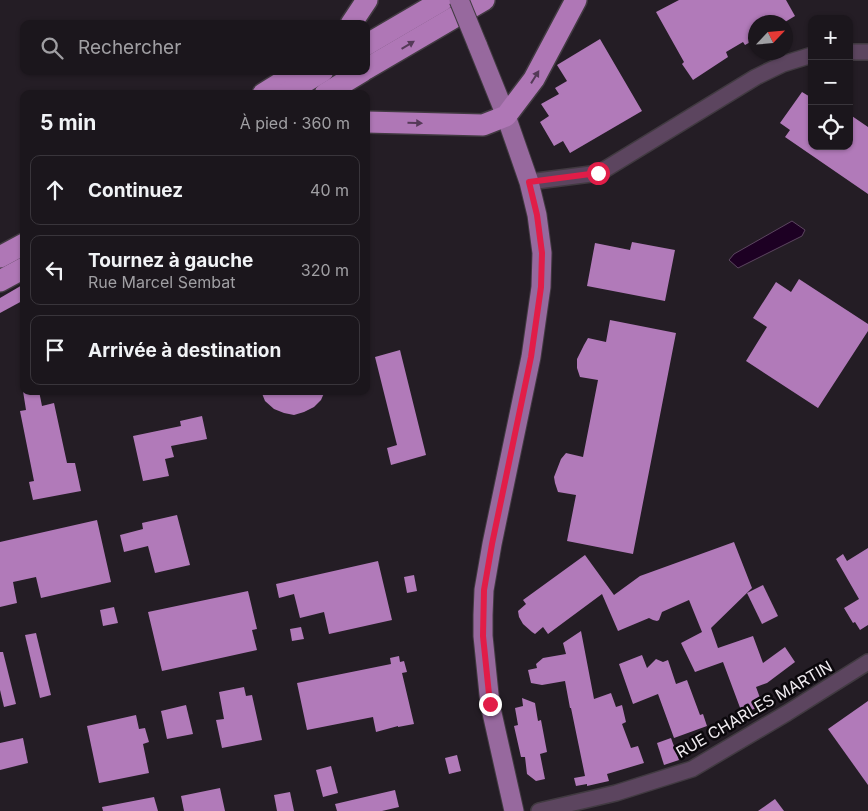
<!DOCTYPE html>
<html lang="fr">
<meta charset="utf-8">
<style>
body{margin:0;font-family:Inter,sans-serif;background:#241f25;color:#f1f3f6}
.controls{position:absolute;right:15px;top:15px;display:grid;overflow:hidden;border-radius:10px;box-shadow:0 1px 4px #0004}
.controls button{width:45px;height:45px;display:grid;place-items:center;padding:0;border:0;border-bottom:1px solid #39353b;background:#1b161c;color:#f1f3f6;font:25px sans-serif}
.compass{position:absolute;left:748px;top:15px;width:45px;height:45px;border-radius:50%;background:#1b161c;box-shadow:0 1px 4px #0004;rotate:64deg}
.stop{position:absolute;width:15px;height:15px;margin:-11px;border:4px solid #e11d48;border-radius:50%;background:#fff}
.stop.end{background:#e11d48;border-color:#fff;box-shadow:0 1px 5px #0008}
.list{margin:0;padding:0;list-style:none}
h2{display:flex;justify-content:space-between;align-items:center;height:65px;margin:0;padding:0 20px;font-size:21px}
h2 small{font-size:16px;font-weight:400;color:#a09fa3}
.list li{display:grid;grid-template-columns:32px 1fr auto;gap:15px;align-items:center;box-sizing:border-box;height:70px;margin:0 10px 10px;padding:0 10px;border:1px solid #39353b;border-radius:10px}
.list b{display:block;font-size:19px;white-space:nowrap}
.list p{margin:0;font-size:16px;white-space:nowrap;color:#a09fa3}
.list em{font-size:16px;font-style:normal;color:#a09fa3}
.icon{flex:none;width:28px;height:28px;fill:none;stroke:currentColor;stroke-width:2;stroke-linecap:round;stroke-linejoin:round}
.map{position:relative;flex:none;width:868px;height:811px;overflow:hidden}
.search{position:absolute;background:#1b161c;box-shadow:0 1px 4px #0004;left:20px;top:20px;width:350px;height:55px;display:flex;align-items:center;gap:12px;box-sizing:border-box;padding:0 18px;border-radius:10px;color:#a09fa3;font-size:19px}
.panel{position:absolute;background:#1b161c;box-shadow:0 1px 4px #0004;left:20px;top:90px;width:350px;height:305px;border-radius:10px}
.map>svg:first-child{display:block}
.water{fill:#1d0023;stroke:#5c4660}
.building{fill:#b17ab9}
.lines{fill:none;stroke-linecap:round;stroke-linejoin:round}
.minor-casing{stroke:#413a41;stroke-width:18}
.major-casing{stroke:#413a41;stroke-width:21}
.highway-casing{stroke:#413a41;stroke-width:24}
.minor{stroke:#5c455f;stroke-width:15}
.major{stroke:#97699e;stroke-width:19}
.highway{stroke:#af77b6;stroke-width:21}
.major-bridge-casing{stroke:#413a41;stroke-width:21;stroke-linecap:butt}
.major-bridge{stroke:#97699e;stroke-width:19}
.oneway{fill:#553a58}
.route{stroke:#e11d48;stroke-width:6}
.labels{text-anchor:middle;stroke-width:5;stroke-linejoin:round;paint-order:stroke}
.street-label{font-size:16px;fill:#f0ebf0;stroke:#0b080c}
</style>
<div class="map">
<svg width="868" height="811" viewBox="0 0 868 811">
<rect width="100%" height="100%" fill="#241d25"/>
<path class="water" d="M792,221L805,230L802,236L738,268L729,260L734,254Z"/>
<g class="building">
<path d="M679,0H786L795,16L785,22H756V39L745,45L743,42L726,52L728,57L693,80L682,64L684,62L656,12Z"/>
<path d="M600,39L642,111L570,153L563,141L554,146L540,122L549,116L541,104L559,94L555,88L567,81L557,65Z"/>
<path d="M802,92L812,98V146H849V114L868,127V194L785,137L790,130L780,123Z"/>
<path d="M632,242L675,250L665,301L587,286L595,243L630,250Z"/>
<path d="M799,279L868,324V331L818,408L746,361L767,327L753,318L776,282L791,292Z"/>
<path d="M24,284V300L0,313V298Z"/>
<path d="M610,320L676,333L633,554L567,541L576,495L558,492L555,483L554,477L561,459L566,453L583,457L598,380L580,377L577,368V359L584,345L588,338L606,342Z"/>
<path d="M400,350L426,455L391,465L387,448L397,445L375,357Z"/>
<path d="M23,391H39L42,406L54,403L67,463H75L81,491L33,500L29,482L34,481L20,411L26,410Z"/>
<path d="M261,391H325L321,400L314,407L304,412L294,415L284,413L274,409L265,401Z"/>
<path d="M202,416L207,439L171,446L174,457L165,459L169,476L143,481L133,436L181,426L180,421Z"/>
<path d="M177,515L190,565L155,573L148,546L124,552L120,535L143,529L142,523Z"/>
<path d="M97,520L111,582L41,598L36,577L13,582L17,603L0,607V542Z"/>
<path d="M734,542L752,588L711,628L718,648L753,636L763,663L785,647L795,662L767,683L756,687L763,706L742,713L723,662L695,672L681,643L702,632L689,600L662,612L659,620L657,621L653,620L649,618L618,631L602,594L548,634L543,627L535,634L532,632L523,624L519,617L518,611L526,604L523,600L585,555L614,595L640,576Z"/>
<path d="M868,548V625L860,630L855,622L853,623L844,608L859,599L836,559L843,554L847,561Z"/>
<path d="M378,561L392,620L329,634L324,612L300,618L294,594L279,598L276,584Z"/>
<path d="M414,575L417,591L407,593L404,577Z"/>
<path d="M763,585L778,616L762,624L747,593Z"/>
<path d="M248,591L257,629L252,630L257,650L162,671L148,612Z"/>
<path d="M114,607L118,623L103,626L100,610Z"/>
<path d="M301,627L304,639L292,641L290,629Z"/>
<path d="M581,631L594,699L611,693L616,707L622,705L626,722L622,724L631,748L638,746L644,763L607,774L609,781L587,786V784L576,786L574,778L585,776L571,708H570L565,681L542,685L531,683L528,670L537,668L536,664L543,658L566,654L563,643Z"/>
<path d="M36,633L51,695L40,698L25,635Z"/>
<path d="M0,652H3L16,704L4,707L0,690Z"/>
<path d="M642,655L647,668L656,659L663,662L668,660L676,684L687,680L700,715L703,714L707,726L674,738L658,694L633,704L619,664Z"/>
<path d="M399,656L400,662L404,661L407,672L402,673L414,724L398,727V726L376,732L373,717L307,730L297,683L391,664L390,658Z"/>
<path d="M244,687L246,696L252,695L262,740L222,748L216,720L224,719L219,692Z"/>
<path d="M522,698L535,703L538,721L541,720L547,752L540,754L545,779L536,781L527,774L525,757H521L514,726L518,725L515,708L523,706Z"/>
<path d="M868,701V785L828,729Z"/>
<path d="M186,705L193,734L167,739L161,711Z"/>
<path d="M136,715L139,729L145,728L149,742L143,744L149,773L99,783L87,726Z"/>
<path d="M23,738L28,763L0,770V743Z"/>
<path d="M671,738L679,760L664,765L657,743Z"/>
<path d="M457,755L461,771L449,774L445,758Z"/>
<path d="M331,766L338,793L323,797L316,770Z"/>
<path d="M220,788L225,811H184L181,796Z"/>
<path d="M395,790L399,807L382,811H337L335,804Z"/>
<path d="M290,792L294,811H277L274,795Z"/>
<path d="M154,797L158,811H103L102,807Z"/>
<path d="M775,799L784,811H758Z"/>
</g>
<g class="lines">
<g class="minor-casing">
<g id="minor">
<path d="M849,52H868"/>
<path d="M529,182L599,173L756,77L783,64L812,55"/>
<path d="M539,811L616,793L692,769L787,713L868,662"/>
</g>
</g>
<g class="major-casing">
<path id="major" d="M477,44L506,116L529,182L537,215L542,253L541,287L531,357L492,544L484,590L483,615V636L490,704L514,811"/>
</g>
<g class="highway-casing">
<g id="highway">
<path d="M351,24L367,0"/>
<path d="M366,45L443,0"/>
<path d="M366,69L484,0"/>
<path d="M263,94L295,74"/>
<path d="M285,94L323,71"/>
<path d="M325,94L363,71"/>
<path d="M366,122L483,125L506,116L534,79L576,0"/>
<path d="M0,257L24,244"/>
<path d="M0,281L24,268"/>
</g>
</g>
<use href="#minor" class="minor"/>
<use href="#major" class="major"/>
<use href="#highway" class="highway"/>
<g class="major-bridge-casing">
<path id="major-bridge" d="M459,0L477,44"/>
</g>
<use href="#major-bridge" class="major-bridge"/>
</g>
<defs><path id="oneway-solid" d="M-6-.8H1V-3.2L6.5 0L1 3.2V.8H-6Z" transform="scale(1.25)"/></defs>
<g class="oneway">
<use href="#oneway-solid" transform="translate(408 45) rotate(-31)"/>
<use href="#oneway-solid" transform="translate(535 77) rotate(-58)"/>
<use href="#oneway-solid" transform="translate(415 123) rotate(1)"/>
</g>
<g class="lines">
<path class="route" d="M490,704L483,636L484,590L492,544L531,357L541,287L542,253L537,215L529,182L598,173"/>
</g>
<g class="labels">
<g class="street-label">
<text transform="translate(754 709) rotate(-30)" y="6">RUE CHARLES MARTIN</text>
</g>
</g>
</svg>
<div class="controls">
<button>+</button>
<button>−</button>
<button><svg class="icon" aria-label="locate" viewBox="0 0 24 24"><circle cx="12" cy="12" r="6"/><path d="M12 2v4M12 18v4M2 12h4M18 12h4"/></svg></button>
</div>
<svg class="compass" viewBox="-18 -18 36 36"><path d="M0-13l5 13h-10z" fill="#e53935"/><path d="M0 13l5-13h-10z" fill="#a09fa3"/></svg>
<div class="stop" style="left:598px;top:173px"></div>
<div class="stop end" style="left:490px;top:704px"></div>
<div class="search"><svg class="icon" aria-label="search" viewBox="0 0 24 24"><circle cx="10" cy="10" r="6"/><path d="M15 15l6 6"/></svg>Rechercher</div>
<section class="panel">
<h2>5 min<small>À pied · 360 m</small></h2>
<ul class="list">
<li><svg class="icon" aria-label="ahead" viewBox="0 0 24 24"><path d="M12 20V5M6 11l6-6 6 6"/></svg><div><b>Continuez</b></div><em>40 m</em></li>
<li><svg class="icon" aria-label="left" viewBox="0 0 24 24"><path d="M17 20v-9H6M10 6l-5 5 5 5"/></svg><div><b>Tournez à gauche</b><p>Rue Marcel Sembat</p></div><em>320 m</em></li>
<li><svg class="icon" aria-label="arrive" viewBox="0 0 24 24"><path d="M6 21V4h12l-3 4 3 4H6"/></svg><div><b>Arrivée à destination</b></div></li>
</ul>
</section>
</div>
